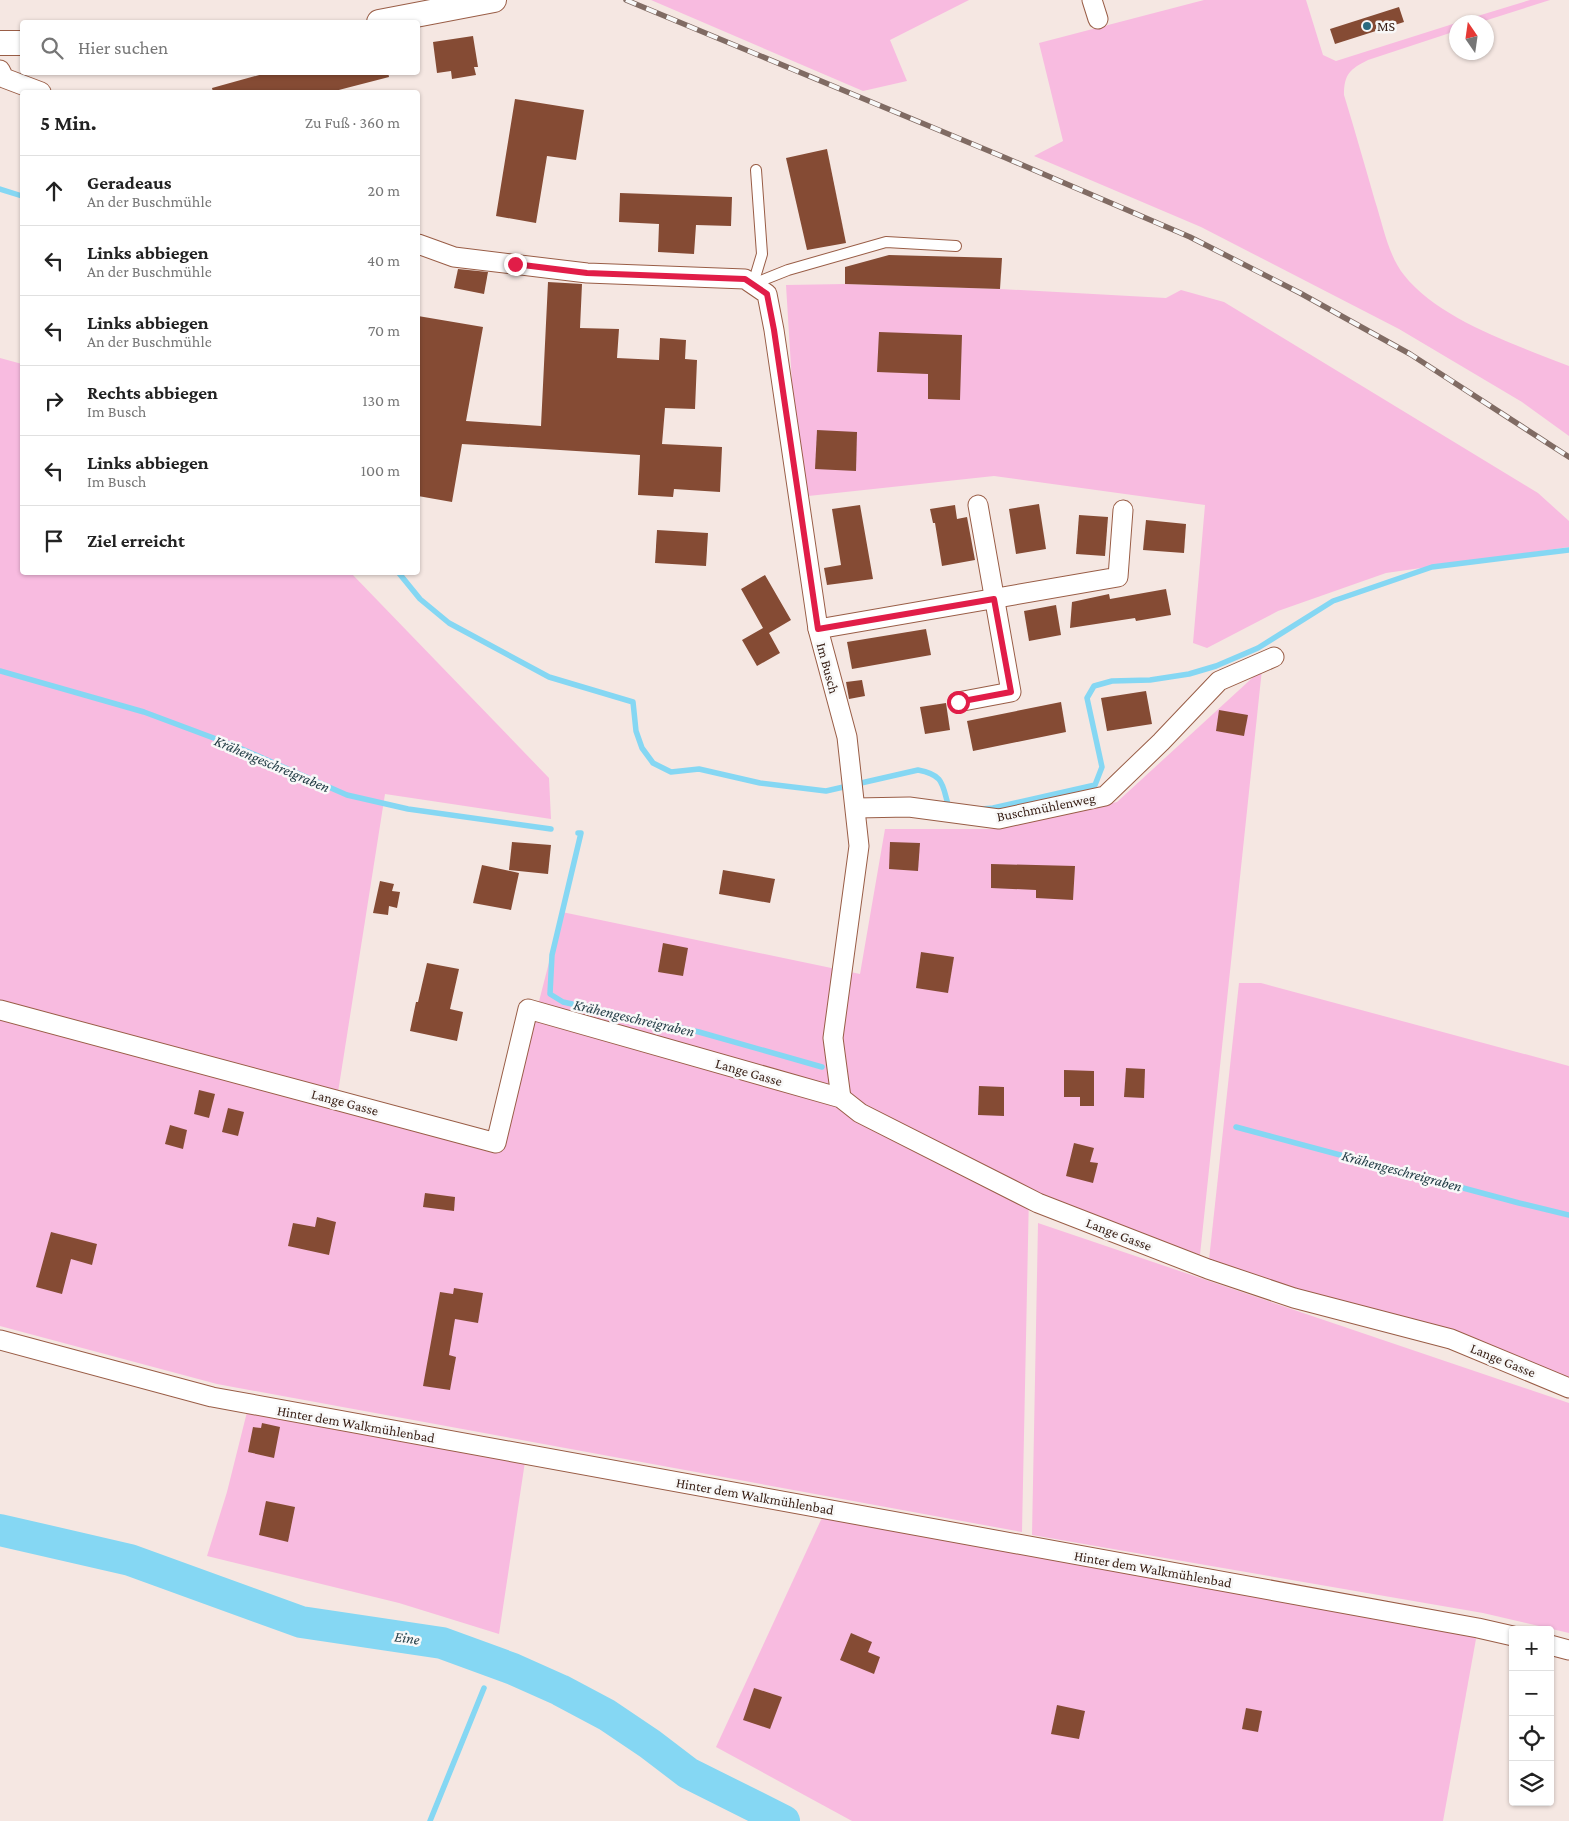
<!DOCTYPE html>
<html lang="de">
<meta charset="utf-8">
<style>
body{margin:0;font-family:"Crimson Pro",serif;background:#f2f2f2;color:#222}
.controls{position:absolute;right:15px;bottom:15px;display:grid;overflow:hidden;border-radius:5px;box-shadow:0 1px 4px #0004}
.controls button{width:45px;height:45px;display:grid;place-items:center;padding:0;border:0;border-bottom:1px solid #e0e0e0;background:#fff;color:#222;font:25px sans-serif}
.compass{position:absolute;left:1449px;top:15px;width:45px;height:45px;border-radius:50%;background:#fff;box-shadow:0 1px 4px #0004;rotate:347deg}
.stop{position:absolute;width:15px;height:15px;margin:-11px;border:4px solid #e11d48;border-radius:50%;background:#fff}
.stop.end{background:#e11d48;border-color:#fff;box-shadow:0 1px 5px #0008}
.list{margin:0;padding:0;list-style:none}
h2{display:flex;justify-content:space-between;align-items:center;height:65px;margin:0;padding:0 20px;font-size:21px}
h2 small{font-size:16px;font-weight:400;color:#767676}
.list li{display:grid;grid-template-columns:32px 1fr auto;gap:15px;align-items:center;box-sizing:border-box;height:70px;padding:0 20px;border-top:1px solid #e0e0e0}
.list b{display:block;font-size:19px;white-space:nowrap}
.list p{margin:0;font-size:16px;white-space:nowrap;color:#767676}
.list em{font-size:16px;font-style:normal;color:#767676}
.icon{flex:none;width:28px;height:28px;fill:none;stroke:currentColor;stroke-width:2;stroke-linecap:round;stroke-linejoin:round}
.map{position:relative;flex:none;width:1569px;height:1821px;overflow:hidden}
.search{position:absolute;background:#fff;box-shadow:0 1px 4px #0004;left:20px;top:20px;width:400px;height:55px;display:flex;align-items:center;gap:12px;box-sizing:border-box;padding:0 18px;border-radius:5px;color:#767676;font-size:19px}
.panel{position:absolute;background:#fff;box-shadow:0 1px 4px #0004;left:20px;top:90px;width:400px;height:485px;border-radius:5px}
.map>svg:first-child{display:block}
.green{fill:#f8bbe0}
.lines{fill:none;stroke-linecap:round;stroke-linejoin:round}
.stream{stroke:#85d7f3;stroke-width:5.5}
.river{stroke:#85d7f3;stroke-width:32}
.building{fill:#854b34}
.service-casing{stroke:#995d46;stroke-width:12}
.minor-casing{stroke:#995d46;stroke-width:21}
.tertiary-casing{stroke:#995d46;stroke-width:26}
.service{stroke:#fff;stroke-width:10}
.minor{stroke:#fff;stroke-width:19}
.tertiary{stroke:#fff;stroke-width:24}
.rail-casing{stroke:#806b63;stroke-width:5.5}
.rail{stroke:#f8f8f8;stroke-width:4;stroke-dasharray:11;stroke-linecap:butt}
.route{stroke:#e11d48;stroke-width:6}
.poi-dot{fill:#2b6b80;stroke:#f8f8f8;stroke-width:2}
.labels{text-anchor:middle;stroke-width:5;stroke-linejoin:round;paint-order:stroke}
.poi-label{font-size:14px;fill:#361d13;stroke:#f8f8f8;text-anchor:start}
.street-label{font-size:14px;fill:#361d13;stroke:#f8f8f8}
.water-label{font-size:15px;font-style:italic;fill:#243e47;stroke:#f8f8f8}
</style>
<div class="map">
<svg width="1569" height="1821" viewBox="0 0 1569 1821">
<rect width="100%" height="100%" fill="#f5e7e2"/>
<g class="green">
<path d="M651,0H969L890,40L907,81L863,91Z"/>
<path d="M1204,0H1306L1323,55L1336,61L1456,23V31L1368,60C1350,69 1344,74 1344,95C1355,131 1365,166 1375,201C1383,225 1388,255 1404,275C1439,320 1517,345 1569,366V436L1522,402L1399,329L1201,227L1034,156L1063,141L1039,43Z"/>
<path d="M1530,0H1550L1481,22H1458Z"/>
<path d="M845,284L1000,289L1166,298L1181,290L1224,302L1538,493L1569,521V547L1386,573L1278,611L1207,648L1193,643L1205,505L994,476L799,497L786,285Z"/>
<path d="M0,358L22,364V572L351,573L549,778L551,819L385,794L336,1105L501,1149L562,912L860,974L885,829H995L1117,802L1262,669L1200,1255L1029,1193L1022,1532L217,1384L0,1326Z"/>
<path d="M1239,983H1261L1569,1066V1388L1208,1269Z"/>
<path d="M1038,1223L1569,1403V1633L1483,1613L1032,1535Z"/>
<path d="M249,1404L526,1455L499,1634L399,1603L207,1556L227,1492Z"/>
<path d="M826,1509L1478,1628L1443,1821H852L716,1747Z"/>
</g>
<g class="lines">
<g class="stream">
<path d="M0,189L22,196"/>
<path d="M398,572L420,599L449,623L549,677L633,702L636,731L642,748L653,763L671,772L699,769L760,783L826,791L918,770C945,775 942,785 949,808"/>
<path d="M0,671L144,712L235,746L347,795L408,809L551,829"/>
<path d="M982,809L993,808L1095,785L1102,767L1087,698L1094,686L1112,681L1150,680L1189,674L1216,666L1258,648L1333,601L1432,567L1569,550"/>
<path d="M578,833H581L552,955L550,994L563,1002L699,1032L822,1067"/>
<path d="M1236,1127L1519,1203L1569,1215"/>
<path d="M430,1821L484,1688"/>
</g>
<path class="river" d="M0,1530L130,1560L301,1622L442,1643L513,1669L560,1690L607,1715L650,1744L688,1773L784,1821"/>
</g>
<g class="building">
<path d="M1399,7L1404,22L1335,44L1330,29Z"/>
<path d="M473,36L478,67H474L476,75L452,79L451,71L437,73L433,42Z"/>
<path d="M270,72H388L389,77L331,92H213L212,88Z"/>
<path d="M515,99L584,110L576,160L547,156L536,223L496,216Z"/>
<path d="M827,149L846,243L807,250L786,158Z"/>
<path d="M620,193L732,197L731,226L696,225L694,254L658,252L659,224L619,222Z"/>
<path d="M889,255L1002,258L1000,289L845,284V267Z"/>
<path d="M458,269L488,272L484,294L454,288Z"/>
<path d="M548,282L582,284L580,328L619,329L617,358L659,360L660,338L686,340L685,359L697,360L695,409L665,408L662,444L722,447L720,492L674,489L673,497L638,495L640,455L462,444L452,502L418,496V316L483,327L466,421L541,426Z"/>
<path d="M879,332L962,335L960,400L928,399V374L877,372Z"/>
<path d="M817,430L857,432L856,471L815,469Z"/>
<path d="M1039,504L1046,549L1016,554L1009,509Z"/>
<path d="M860,505L873,579L827,585L824,568L841,565L832,509Z"/>
<path d="M955,505L957,519L967,517L975,560L942,566L935,523H933L930,509Z"/>
<path d="M1079,515L1108,517L1105,556L1076,554Z"/>
<path d="M1146,520L1186,524L1184,553L1143,550Z"/>
<path d="M657,530L708,533L706,566L655,563Z"/>
<path d="M765,575L791,620L769,633L780,653L757,666L742,640L763,628L741,589Z"/>
<path d="M1166,589L1171,615L1136,621L1135,618L1070,628L1072,602L1109,594L1110,599Z"/>
<path d="M1056,605L1061,635L1029,641L1024,611Z"/>
<path d="M926,629L931,655L852,669L847,642Z"/>
<path d="M862,680L865,696L849,699L846,682Z"/>
<path d="M1146,691L1152,724L1107,731L1101,698Z"/>
<path d="M1061,702L1066,732L973,751L967,721Z"/>
<path d="M946,703L950,730L925,734L920,707Z"/>
<path d="M1219,710L1248,715L1244,736L1216,731Z"/>
<path d="M512,842L551,845L548,874L509,870Z"/>
<path d="M890,842L920,843L918,871L889,869Z"/>
<path d="M991,864L1075,866L1073,900L1036,898V890L991,888Z"/>
<path d="M482,865L519,873L511,910L473,903Z"/>
<path d="M723,870L775,879L770,903L719,894Z"/>
<path d="M380,881L394,884L392,891L400,892L397,908L389,906L388,915L373,913Z"/>
<path d="M663,943L688,948L683,976L658,972Z"/>
<path d="M921,952L954,957L948,993L916,988Z"/>
<path d="M427,963L459,969L450,1009L463,1012L457,1041L410,1031L416,1002H418Z"/>
<path d="M1126,1068L1145,1069L1144,1098L1124,1097Z"/>
<path d="M1064,1070L1094,1071V1106H1080V1097H1064Z"/>
<path d="M979,1086L1004,1087V1116L978,1115Z"/>
<path d="M199,1090L215,1094L209,1118L194,1114Z"/>
<path d="M228,1108L244,1112L238,1136L222,1132Z"/>
<path d="M170,1125L187,1130L183,1149L165,1144Z"/>
<path d="M1074,1143L1094,1148L1090,1162L1098,1163L1093,1183L1066,1176Z"/>
<path d="M425,1193L455,1197L454,1211L423,1207Z"/>
<path d="M317,1217L336,1222L329,1255L288,1246L293,1223L315,1227Z"/>
<path d="M51,1232L97,1244L92,1265L71,1259L62,1294L36,1287Z"/>
<path d="M454,1288L483,1293L478,1323L455,1319L449,1355L456,1357L450,1390L423,1386L440,1292L453,1294Z"/>
<path d="M262,1423L280,1427L274,1458L248,1452L253,1427L261,1428Z"/>
<path d="M266,1501L295,1507L288,1542L259,1535Z"/>
<path d="M851,1633L872,1642L868,1652L880,1657L874,1674L840,1660Z"/>
<path d="M754,1688L782,1697L770,1729L743,1720Z"/>
<path d="M1057,1705L1085,1711L1079,1739L1051,1734Z"/>
<path d="M1246,1708L1262,1711L1258,1732L1242,1729Z"/>
</g>
<g class="lines">
<g class="service-casing">
<g id="service">
<path d="M753,284L788,270L886,242L956,246"/>
<path d="M753,284L762,254L756,170"/>
</g>
</g>
<g class="minor-casing">
<g id="minor">
<path d="M1092,0L1098,19"/>
<path d="M0,70L4,78L41,92"/>
<path d="M418,244L454,257L587,273L745,279L767,294L774,330L818,629L847,737L859,846L833,1038L841,1098"/>
<path d="M818,629L1118,577L1123,510"/>
<path d="M958,702L1011,692L978,505"/>
<path d="M856,808L909,807L999,819L1105,796L1161,742L1219,681L1274,657"/>
<path d="M0,1010L496,1143L528,1009L841,1098L860,1113L1038,1203L1208,1269L1294,1298L1451,1339L1569,1388"/>
<path d="M0,1340L212,1397L1478,1628L1513,1636"/>
<path d="M1550,1645L1569,1650"/>
</g>
</g>
<g class="tertiary-casing">
<g id="tertiary">
<path d="M379,22L494,0"/>
<path d="M0,43H22"/>
</g>
</g>
<use href="#service" class="service"/>
<use href="#minor" class="minor"/>
<use href="#tertiary" class="tertiary"/>
<g class="rail-casing">
<path id="rail" d="M626,0L1006,158L1190,237L1300,293L1410,354L1569,457"/>
</g>
<use href="#rail" class="rail"/>
</g>
<g class="lines">
<path class="route" d="M515,264L587,273L745,279L767,294L774,330L818,629L994,599L1011,692L958,702"/>
</g>
<circle class="poi-dot" cx="1367" cy="26" r="5"/>
<g class="labels">
<g class="poi-label">
<text x="1377" y="31">MS</text>
</g>
<g class="street-label">
<text transform="translate(828 668) rotate(75)" y="5">Im Busch</text>
<text transform="translate(1046 807) rotate(-11)" y="5">Buschmühlenweg</text>
<text transform="translate(749 1072) rotate(16)" y="5">Lange Gasse</text>
<text transform="translate(345 1102) rotate(15)" y="5">Lange Gasse</text>
<text transform="translate(1119 1234) rotate(21)" y="5">Lange Gasse</text>
<text transform="translate(1503 1360) rotate(22)" y="5">Lange Gasse</text>
<text transform="translate(356 1424) rotate(10)" y="5">Hinter dem Walkmühlenbad</text>
<text transform="translate(755 1496) rotate(10)" y="5">Hinter dem Walkmühlenbad</text>
<text transform="translate(1153 1569) rotate(10)" y="5">Hinter dem Walkmühlenbad</text>
</g>
<g class="water-label">
<text transform="translate(272 764) rotate(23)" y="5">Krähengeschreigraben</text>
<text transform="translate(634 1018) rotate(13)" y="5">Krähengeschreigraben</text>
<text transform="translate(1402 1171) rotate(15)" y="5">Krähengeschreigraben</text>
<text transform="translate(407 1638) rotate(8)" y="5">Eine</text>
</g>
</g>
</svg>
<div class="controls">
<button>+</button>
<button>−</button>
<button><svg class="icon" aria-label="locate" viewBox="0 0 24 24"><circle cx="12" cy="12" r="6"/><path d="M12 2v4M12 18v4M2 12h4M18 12h4"/></svg></button>
<button><svg class="icon" aria-label="layers" viewBox="0 0 24 24"><path d="M12 4l9 5-9 5-9-5zM3 14l9 5 9-5"/></svg></button>
</div>
<svg class="compass" viewBox="-18 -18 36 36"><path d="M0-13l5 13h-10z" fill="#e53935"/><path d="M0 13l5-13h-10z" fill="#767676"/></svg>
<div class="stop" style="left:958px;top:702px"></div>
<div class="stop end" style="left:515px;top:264px"></div>
<div class="search"><svg class="icon" aria-label="search" viewBox="0 0 24 24"><circle cx="10" cy="10" r="6"/><path d="M15 15l6 6"/></svg>Hier suchen</div>
<section class="panel">
<h2>5 Min.<small>Zu Fuß · 360 m</small></h2>
<ul class="list">
<li><svg class="icon" aria-label="ahead" viewBox="0 0 24 24"><path d="M12 20V5M6 11l6-6 6 6"/></svg><div><b>Geradeaus</b><p>An der Buschmühle</p></div><em>20 m</em></li>
<li><svg class="icon" aria-label="left" viewBox="0 0 24 24"><path d="M17 20v-9H6M10 6l-5 5 5 5"/></svg><div><b>Links abbiegen</b><p>An der Buschmühle</p></div><em>40 m</em></li>
<li><svg class="icon" aria-label="left" viewBox="0 0 24 24"><path d="M17 20v-9H6M10 6l-5 5 5 5"/></svg><div><b>Links abbiegen</b><p>An der Buschmühle</p></div><em>70 m</em></li>
<li><svg class="icon" aria-label="right" viewBox="0 0 24 24"><path d="M7 20v-9h11M14 6l5 5-5 5"/></svg><div><b>Rechts abbiegen</b><p>Im Busch</p></div><em>130 m</em></li>
<li><svg class="icon" aria-label="left" viewBox="0 0 24 24"><path d="M17 20v-9H6M10 6l-5 5 5 5"/></svg><div><b>Links abbiegen</b><p>Im Busch</p></div><em>100 m</em></li>
<li><svg class="icon" aria-label="arrive" viewBox="0 0 24 24"><path d="M6 21V4h12l-3 4 3 4H6"/></svg><div><b>Ziel erreicht</b></div></li>
</ul>
</section>
</div>
